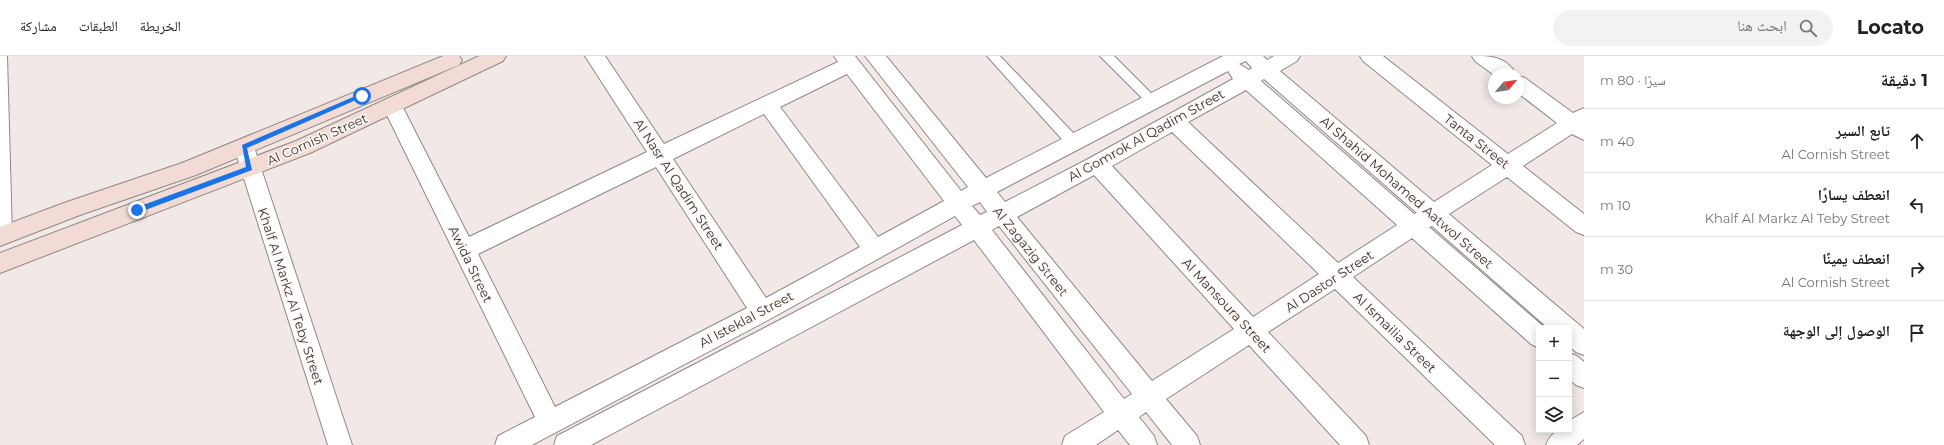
<!DOCTYPE html>
<html lang="ar">
<meta charset="utf-8">
<style>
body{margin:0;font-family:Montserrat,"Noto Naskh Arabic",sans-serif;background:#f2f2f2;color:#222;direction:rtl}
.controls{position:absolute;right:12px;bottom:12px;display:grid;overflow:hidden;border-radius:0px;box-shadow:0 2px 10px #0003}
.controls button{width:36px;height:36px;display:grid;place-items:center;padding:0;border:0;border-bottom:1px solid #e0e0e0;background:#fff;color:#222;font:20px sans-serif}
.compass{position:absolute;left:1488px;top:12px;width:36px;height:36px;border-radius:50%;background:#fff;box-shadow:0 2px 10px #0003;rotate:61deg}
.stop{position:absolute;width:12px;height:12px;margin:-9px;border:3px solid #1a73e8;border-radius:50%;background:#fff}
.stop.end{background:#1a73e8;border-color:#fff;box-shadow:0 1px 4px #0008}
.list{margin:0;padding:0;list-style:none}
h2{display:flex;justify-content:space-between;align-items:center;height:52px;margin:0;padding:0 16px;font-size:17px}
h2 small{font-size:13px;font-weight:400;color:#767676}
.list li{display:grid;grid-template-columns:26px 1fr auto;gap:12px;align-items:center;box-sizing:border-box;height:64px;padding:0 16px;border-top:1px solid #e0e0e0}
.list b{display:block;font-size:15px;white-space:nowrap}
.list p{margin:0;font-size:13px;white-space:nowrap;color:#767676}
.list em{font-size:13px;font-style:normal;color:#767676}
.icon{flex:none;width:22px;height:22px;fill:none;stroke:currentColor;stroke-width:2;stroke-linecap:round;stroke-linejoin:round}
.map{position:relative;flex:none;width:1584px;height:389px;overflow:hidden;direction:ltr}
header{display:flex;align-items:center;gap:24px;box-sizing:border-box;height:56px;padding:0 20px;background:#fff;border-bottom:1px solid #e0e0e0}
header strong{font-size:19px}
nav{display:flex;gap:22px;margin-inline-start:auto;font-size:14px}
.search{width:280px;height:36px;background:#f2f2f2;display:flex;align-items:center;gap:10px;box-sizing:border-box;padding:0 14px;border-radius:22px;color:#767676;font-size:15px}
main{display:flex}
aside{flex:1;background:#fff}
.map>svg:first-child{display:block}
.lines{fill:none;stroke-linecap:round;stroke-linejoin:round}
.service-casing{stroke:#8f8885;stroke-width:2}
.minor-casing{stroke:#8f8885;stroke-width:2}
.secondary-casing{stroke:#8f8885;stroke-width:2}
.service{fill:#fff;fill-rule:evenodd}
.minor{fill:#fff;fill-rule:evenodd}
.secondary{fill:#f1dbd4;fill-rule:evenodd}
.route{fill:#1a73e8}
.labels{text-anchor:middle;stroke-width:3;stroke-linejoin:round;paint-order:stroke}
.street-label{font-size:13px;fill:#363332;stroke:#fff7f4}
</style>
<header>
<strong>Locato</strong>
<div class="search"><svg class="icon" aria-label="search" viewBox="0 0 24 24"><circle cx="10" cy="10" r="6"/><path d="M15 15l6 6"/></svg>ابحث هنا</div>
<nav><a>الخريطة</a><a>الطبقات</a><a>مشاركة</a></nav>
</header>
<main>
<aside>
<h2>1 دقيقة<small>سيرًا · 80 m</small></h2>
<ul class="list">
<li><svg class="icon" aria-label="ahead" viewBox="0 0 24 24"><path d="M12 20V5M6 11l6-6 6 6"/></svg><div><b>تابع السير</b><p>Al Cornish Street</p></div><em>40 m</em></li>
<li><svg class="icon" aria-label="left" viewBox="0 0 24 24"><path d="M17 20v-9H6M10 6l-5 5 5 5"/></svg><div><b>انعطف يسارًا</b><p>Khalf Al Markz Al Teby Street</p></div><em>10 m</em></li>
<li><svg class="icon" aria-label="right" viewBox="0 0 24 24"><path d="M7 20v-9h11M14 6l5 5-5 5"/></svg><div><b>انعطف يمينًا</b><p>Al Cornish Street</p></div><em>30 m</em></li>
<li><svg class="icon" aria-label="arrive" viewBox="0 0 24 24"><path d="M6 21V4h12l-3 4 3 4H6"/></svg><div><b>الوصول إلى الوجهة</b></div></li>
</ul>
</aside>
<div class="map">
<svg width="1584" height="389" viewBox="0 0 1584 389">
<rect width="100%" height="100%" fill="#f2e9e7"/>
<g class="lines">
<g class="service-casing">
<g id="service">
<path d="M0,0H7L12,179L10,183L5,185L0,183Z"/>
<path d="M987,0H1000L1078,82L1079,86L1078,90L1073,91L1068,90Z"/>
<path d="M1100,0H1114L1156,42L1158,45L1156,48L1152,50L1148,48Z"/>
</g>
</g>
<g class="minor-casing">
<g id="minor">
<path d="M585,0H605L664,88L838,6L834,0H855L961,135L968,131L865,0H886L986,122L1223,0H1249L1246,5L1239,8L1249,14L1252,12L1246,5L1249,0H1263L1267,4L1274,0H1300L1297,5L1280,15L1434,146L1492,109L1363,5L1360,0H1383L1508,98L1557,67L1518,37V20L1525,22L1573,57L1584,52V84L1572,78L1523,110L1584,158V179L1576,176L1507,121L1449,158L1584,273V299L1576,296L1569,290V272H1548L1432,170L1429,171L1545,272H1539V292L1531,288L1412,182L1353,221L1522,380L1525,389H1495L1335,233L1268,276L1366,380L1369,389H1340L1249,289L1166,343L1197,380L1200,389H1172L1146,356L1139,361L1154,380L1157,389H1130L1118,374L1096,389H1062L1065,380L1104,356L974,184L591,389H554L557,380L962,169L955,160L770,263L532,389H495L498,380L535,361L382,49L385,44L392,41L399,44L469,181L647,96ZM1228,15L1233,23L1090,102L1005,146L997,136ZM847,18L944,145L878,181L780,51ZM1264,23L1417,157L1414,158L1261,25ZM1246,34L1397,169L1338,207L1188,66ZM764,58L860,191L766,242L673,103ZM1172,76L1319,218L1253,261L1112,110ZM656,111L747,252L555,351L478,198ZM1094,119L1234,273L1152,325L1017,161ZM980,146L987,156L980,159L972,150ZM999,170L1132,338L1124,343L992,174Z"/>
<path d="M1472,0C1491,0 1505,0 1516,18L1494,19L1475,5Z"/>
<path d="M244,83L251,85L254,91L352,389H328L234,91L237,85Z"/>
<path d="M1569,297L1577,300L1584,306V332L1576,329L1569,323Z"/>
<path d="M1584,356V383L1577,389H1546C1551,377 1556,374 1569,374V365Z"/>
</g>
</g>
<g class="secondary-casing">
<g id="secondary">
<path d="M443,0H459L462,4L459,9L196,119L80,159L0,190V171L64,147L182,107Z"/>
<path d="M479,0H506L503,5L310,97L0,217V197L296,85Z"/>
</g>
</g>
<use href="#service" class="service"/>
<use href="#minor" class="minor"/>
<use href="#secondary" class="secondary"/>
</g>
<path class="route" d="M360,38L365,40L247,92L252,114L140,156H135V152L246,111L242,89Z"/>
<g class="labels">
<g class="street-label">
<text transform="translate(1146 79) rotate(-29)" y="5">Al Gomrok Al Qadim Street</text>
<text transform="translate(317 83) rotate(-24)" y="5">Al Cornish Street</text>
<text transform="translate(1477 85) rotate(38)" y="5">Tanta Street</text>
<text transform="translate(679 128) rotate(57)" y="5">Al Nasr Al Qadim Street</text>
<text transform="translate(1407 136) rotate(41)" y="5">Al Shahid Mohamed Aatwol Street</text>
<text transform="translate(1031 195) rotate(51)" y="5">Al Zagazig Street</text>
<text transform="translate(471 208) rotate(64)" y="5">Awida Street</text>
<text transform="translate(1329 225) rotate(-33)" y="5">Al Dastor Street</text>
<text transform="translate(291 240) rotate(72)" y="5">Khalf Al Markz Al Teby Street</text>
<text transform="translate(1227 249) rotate(47)" y="5">Al Mansoura Street</text>
<text transform="translate(746 263) rotate(-28)" y="5">Al Isteklal Street</text>
<text transform="translate(1395 276) rotate(44)" y="5">Al Ismailia Street</text>
</g>
</g>
</svg>
<div class="controls">
<button>+</button>
<button>−</button>
<button><svg class="icon" aria-label="layers" viewBox="0 0 24 24"><path d="M12 4l9 5-9 5-9-5zM3 14l9 5 9-5"/></svg></button>
</div>
<svg class="compass" viewBox="-18 -18 36 36"><path d="M0-13l5 13h-10z" fill="#e53935"/><path d="M0 13l5-13h-10z" fill="#767676"/></svg>
<div class="stop" style="left:362px;top:40px"></div>
<div class="stop end" style="left:137px;top:154px"></div>
</div>
</main>
